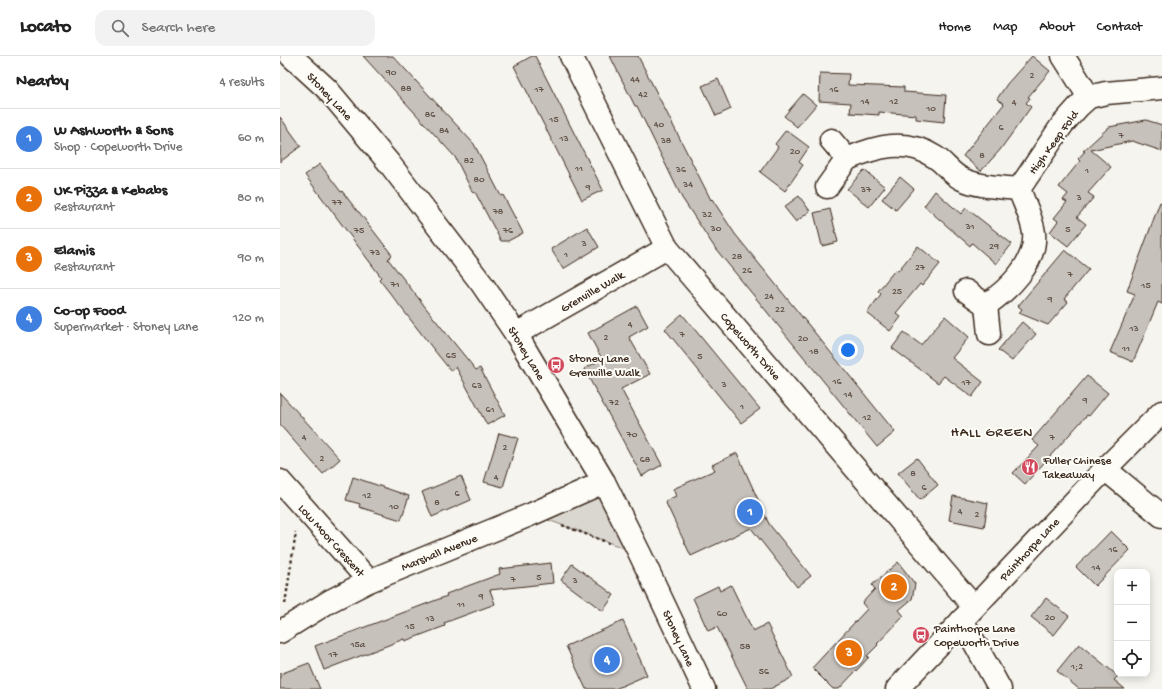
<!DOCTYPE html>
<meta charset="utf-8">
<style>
body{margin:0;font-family:"Gochi Hand",sans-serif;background:#f2f2f2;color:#222}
.controls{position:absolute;right:12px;bottom:12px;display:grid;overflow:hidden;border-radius:8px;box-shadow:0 2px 10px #0003}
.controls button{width:36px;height:36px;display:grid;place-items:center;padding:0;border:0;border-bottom:1px solid #e0e0e0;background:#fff;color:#222;font:20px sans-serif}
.you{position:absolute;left:568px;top:294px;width:14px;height:14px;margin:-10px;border:3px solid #fff;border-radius:50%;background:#1a73e8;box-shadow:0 0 0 6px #1a73e833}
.badge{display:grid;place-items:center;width:26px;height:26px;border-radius:50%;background:#d1495b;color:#fff;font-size:13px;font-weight:700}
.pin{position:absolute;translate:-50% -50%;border:2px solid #fff;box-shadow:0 1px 4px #0006}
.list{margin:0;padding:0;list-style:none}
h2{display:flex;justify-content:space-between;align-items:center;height:52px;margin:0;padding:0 16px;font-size:17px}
h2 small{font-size:13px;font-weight:400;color:#767676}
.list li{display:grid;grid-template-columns:26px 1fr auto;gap:12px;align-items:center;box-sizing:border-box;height:60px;padding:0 16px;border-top:1px solid #e0e0e0}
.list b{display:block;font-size:15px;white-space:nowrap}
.list p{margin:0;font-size:13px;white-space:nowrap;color:#767676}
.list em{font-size:13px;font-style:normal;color:#767676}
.icon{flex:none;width:22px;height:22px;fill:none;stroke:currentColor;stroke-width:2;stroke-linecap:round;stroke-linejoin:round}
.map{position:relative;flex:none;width:882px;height:633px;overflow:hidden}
header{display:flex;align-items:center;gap:24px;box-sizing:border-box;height:56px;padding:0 20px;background:#fff;border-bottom:1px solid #e0e0e0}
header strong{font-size:19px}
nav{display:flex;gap:22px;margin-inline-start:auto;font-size:14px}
.search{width:280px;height:36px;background:#f2f2f2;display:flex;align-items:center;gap:10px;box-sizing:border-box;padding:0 14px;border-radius:12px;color:#767676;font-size:15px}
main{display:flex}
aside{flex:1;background:#fff}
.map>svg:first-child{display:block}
.green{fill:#dad6d0;stroke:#8a8077}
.building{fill:#c7c1bb;stroke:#3b2a1e}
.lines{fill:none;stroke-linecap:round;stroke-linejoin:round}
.minor-casing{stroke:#3b2a1e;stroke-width:25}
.path{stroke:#3b2a1e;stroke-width:2.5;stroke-dasharray:3 3;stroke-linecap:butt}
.minor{stroke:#fdfcf7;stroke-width:22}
.labels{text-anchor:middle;stroke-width:4;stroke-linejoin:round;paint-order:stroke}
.number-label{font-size:10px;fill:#5e5045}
.street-label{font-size:12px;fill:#3b2a1e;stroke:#fdfcf7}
.poi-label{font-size:12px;fill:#3b2a1e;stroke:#fdfcf7;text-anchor:start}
.quarter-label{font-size:14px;letter-spacing:1px;fill:#3b2a1e;stroke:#fdfcf7}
</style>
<header>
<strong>Locato</strong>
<div class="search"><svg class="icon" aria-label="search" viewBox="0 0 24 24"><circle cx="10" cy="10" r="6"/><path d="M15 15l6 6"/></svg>Search here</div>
<nav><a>Home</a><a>Map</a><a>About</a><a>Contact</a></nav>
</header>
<main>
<aside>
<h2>Nearby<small>4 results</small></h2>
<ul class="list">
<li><span class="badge" style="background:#3f7fe0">1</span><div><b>W Ashworth &amp; Sons</b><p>Shop · Copeworth Drive</p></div><em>60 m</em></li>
<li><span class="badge" style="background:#e8710a">2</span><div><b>UK Pizza &amp; Kebabs</b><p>Restaurant</p></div><em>80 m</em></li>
<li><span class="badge" style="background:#e8710a">3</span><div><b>Elamis</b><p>Restaurant</p></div><em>90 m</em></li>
<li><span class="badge" style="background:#3f7fe0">4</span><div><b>Co-op Food</b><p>Supermarket · Stoney Lane</p></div><em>120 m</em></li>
</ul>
</aside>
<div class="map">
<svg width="882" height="633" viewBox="0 0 882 633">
<rect width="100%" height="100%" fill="#f5f4ee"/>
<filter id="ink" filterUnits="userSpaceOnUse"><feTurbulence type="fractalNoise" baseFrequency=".025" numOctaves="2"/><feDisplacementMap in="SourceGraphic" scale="8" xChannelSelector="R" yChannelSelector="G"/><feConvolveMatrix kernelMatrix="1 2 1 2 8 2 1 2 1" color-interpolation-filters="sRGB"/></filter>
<g filter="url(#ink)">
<path class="green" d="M324,426L360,498L252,458Z"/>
<g class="building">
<path d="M83,0H113L194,88L221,140L223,139L243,177L228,185H221L195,136L193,137L175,101Z"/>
<path d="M252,0H255L323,134L302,144L234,10Z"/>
<path d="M330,0H358L431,144L432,143L455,178L615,376L597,391L435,192L402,142L357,50H355Z"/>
<path d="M752,0L770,15L748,41L750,42L746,47L751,51L720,94L701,115L683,100L724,48L717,43L727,28Z"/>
<path d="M540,17L569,18L568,29L624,31V36L666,39L664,66L636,63V59L599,56V59L570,57L571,47L539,45Z"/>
<path d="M438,23L451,53L436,60L422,30Z"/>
<path d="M523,38L536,49L517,71L504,60Z"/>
<path d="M0,61L21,90L0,106Z"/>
<path d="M866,64L882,69V95L852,85L811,94L831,111L808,137L814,141L797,161L806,168L788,190L770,176L778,165L774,162L787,146L783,144L788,138L779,131L800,105L798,103L805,95H803L829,71Z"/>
<path d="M506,74L529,91L519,106L523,109L505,135L480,116L498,91L495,88Z"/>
<path d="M40,108L61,136L62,135L78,156H79L112,199L108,203L153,261L196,314L200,312L225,359L207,369L176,311L171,315L154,294L99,223L101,221L25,119Z"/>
<path d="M584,114L605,131L589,151L567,133Z"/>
<path d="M620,121L634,133L616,154L602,143Z"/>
<path d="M655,135L681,158L686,152L732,188L716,208L692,187L690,190L644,150Z"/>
<path d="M519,140L530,155L516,166L504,151Z"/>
<path d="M880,146L882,147V248L878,246L853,306L830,296L855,238L847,235Z"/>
<path d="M550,153L558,186L542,190L534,157Z"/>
<path d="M307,171L319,191L283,213L271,193Z"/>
<path d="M638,190L660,208L642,230L640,228L616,257L621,261L610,275L587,257L601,238L598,235L615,214L618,215Z"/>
<path d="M785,194L809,213L784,243L788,246L768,269L739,257L742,253L738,250Z"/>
<path d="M357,250L368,270L349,281L370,318L341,333L382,409L362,420L304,313L322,303L308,277Z"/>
<path d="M402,258L480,353L461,367L385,273Z"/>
<path d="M665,260L689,281L672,302L703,326L692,341L664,320L658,327L612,292L624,276L641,289Z"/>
<path d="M742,266L756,278L732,305L718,294Z"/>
<path d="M807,320L828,337L809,360L807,359L745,428L733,417L759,390L752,384Z"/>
<path d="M0,337L60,403L43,418L0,369Z"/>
<path d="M219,377L238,382L223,431L204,426Z"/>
<path d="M457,397L489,468L531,520L517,531L471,472L411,500L385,445L396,440L393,433L435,414L432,409Z"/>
<path d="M637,402L658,429L640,444L618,417Z"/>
<path d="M181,420L191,444L152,461L142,436Z"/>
<path d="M73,421L129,440L121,464L79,451L80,448L66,444Z"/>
<path d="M673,440L708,447L704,471L669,464Z"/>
<path d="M831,475L850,494L815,530L796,511Z"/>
<path d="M618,506L635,528L632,543L619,554L624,560L597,588L598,589L587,600L589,601L559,633H553L532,612L587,553L582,547L595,533L592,529Z"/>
<path d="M271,507L273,527L210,534L215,548L164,567L165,570L125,585L124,583L44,614L35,590L167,540L166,538L220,518L219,513Z"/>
<path d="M292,508L334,539L323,555L281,524Z"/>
<path d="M451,529L473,575L487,568L513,621L490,633H468L437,571L428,575L413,542L438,530L440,535Z"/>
<path d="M766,542L789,560L774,579L751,561Z"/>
<path d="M343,565L367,619L335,633H306L286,590Z"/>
<path d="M799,588L838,620L834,624L845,633H799L777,615Z"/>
<path d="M29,607L40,633H0V618Z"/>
</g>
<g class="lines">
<g class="minor-casing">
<g id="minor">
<path d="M11,0L47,33L109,107L202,228L236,278L324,426L360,498L424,633"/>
<path d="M291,0L387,192L694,551"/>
<path d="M783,0L809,41"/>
<path d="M567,103C597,90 626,82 655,101C665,107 671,118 682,123C699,131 720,131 739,133"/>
<path d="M547,131L567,103L551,84"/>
<path d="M739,133L782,69L799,50L809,41L826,37L882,32"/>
<path d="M686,235L706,249L709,278"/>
<path d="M706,249C728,234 757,207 754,177C752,162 744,147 739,133"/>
<path d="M236,278L387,192"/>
<path d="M825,413L882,460"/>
<path d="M0,425L89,525"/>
<path d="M682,564L720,633"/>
<path d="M0,576L50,545L89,525L252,458L324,426"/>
<path d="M617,633L825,413L882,356"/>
</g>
</g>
<g class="path">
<path d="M282,469L329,487"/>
<path d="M5,548L16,476"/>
</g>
<use href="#minor" class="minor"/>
</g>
</g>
<defs>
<g id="bus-disc" transform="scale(0.9)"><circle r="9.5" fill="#d1495b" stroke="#fdfcf7"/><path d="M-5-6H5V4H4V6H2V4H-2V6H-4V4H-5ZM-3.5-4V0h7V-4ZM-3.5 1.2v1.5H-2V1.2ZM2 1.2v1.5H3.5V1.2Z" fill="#fff"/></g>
<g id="restaurant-disc" transform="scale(0.9)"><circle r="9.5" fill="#d1495b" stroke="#fdfcf7"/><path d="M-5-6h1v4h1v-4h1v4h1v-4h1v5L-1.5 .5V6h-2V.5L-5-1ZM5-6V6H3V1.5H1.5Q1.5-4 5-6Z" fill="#fff"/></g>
</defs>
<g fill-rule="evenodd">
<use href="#bus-disc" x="276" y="309"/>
<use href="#restaurant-disc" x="750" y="411"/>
<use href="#bus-disc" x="641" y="579"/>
</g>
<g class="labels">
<g class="number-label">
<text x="111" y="19">90</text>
<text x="752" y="22">2</text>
<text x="355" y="26">44</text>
<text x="126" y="35">88</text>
<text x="259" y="36">17</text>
<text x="554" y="36">16</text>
<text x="363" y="41">42</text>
<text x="585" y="48">14</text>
<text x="614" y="48">12</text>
<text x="734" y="49">4</text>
<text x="651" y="55">10</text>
<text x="150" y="61">86</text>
<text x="274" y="66">15</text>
<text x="379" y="71">40</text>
<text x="721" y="74">6</text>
<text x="164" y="77">84</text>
<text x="841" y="82">7</text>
<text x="284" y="85">13</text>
<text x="386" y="87">38</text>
<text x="515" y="98">20</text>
<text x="702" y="102">8</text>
<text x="189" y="107">82</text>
<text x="299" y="115">11</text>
<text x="401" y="116">36</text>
<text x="807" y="117">1</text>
<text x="199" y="126">80</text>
<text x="408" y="131">34</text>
<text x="308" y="134">9</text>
<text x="586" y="136">37</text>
<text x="799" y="144">3</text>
<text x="57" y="149">77</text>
<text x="218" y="158">78</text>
<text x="427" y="161">32</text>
<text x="690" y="173">31</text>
<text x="436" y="175">30</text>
<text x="788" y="176">5</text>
<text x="79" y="177">75</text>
<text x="228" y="177">76</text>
<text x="304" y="190">3</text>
<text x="714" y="193">29</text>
<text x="95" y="199">73</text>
<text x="286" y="201">1</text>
<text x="457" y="203">28</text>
<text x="640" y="214">27</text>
<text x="467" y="217">26</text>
<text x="790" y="221">7</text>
<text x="115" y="231">71</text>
<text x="866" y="232">15</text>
<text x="617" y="238">25</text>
<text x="489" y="243">24</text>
<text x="770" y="246">9</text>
<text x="500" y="256">22</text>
<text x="350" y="271">4</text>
<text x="854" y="275">13</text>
<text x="402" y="281">7</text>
<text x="326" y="284">2</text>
<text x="523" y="285">20</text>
<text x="846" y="295">11</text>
<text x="534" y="298">18</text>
<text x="171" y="302">65</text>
<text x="420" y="303">5</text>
<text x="557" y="328">16</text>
<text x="686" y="329">17</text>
<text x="444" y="331">3</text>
<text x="197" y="332">63</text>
<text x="568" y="341">14</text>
<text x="805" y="347">9</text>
<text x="334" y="349">72</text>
<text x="462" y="353">1</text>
<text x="210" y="356">61</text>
<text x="587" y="364">12</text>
<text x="352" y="381">70</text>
<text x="24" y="384">4</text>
<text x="772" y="384">7</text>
<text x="225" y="394">2</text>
<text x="42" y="405">2</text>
<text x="365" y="406">68</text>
<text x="633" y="420">8</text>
<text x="216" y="424">4</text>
<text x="644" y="434">6</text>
<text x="177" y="440">6</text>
<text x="87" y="442">12</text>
<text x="157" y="449">8</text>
<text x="114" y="453">10</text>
<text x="680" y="458">4</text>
<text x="697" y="461">2</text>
<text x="833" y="496">16</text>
<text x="816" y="514">14</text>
<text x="259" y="524">5</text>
<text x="233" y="526">7</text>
<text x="295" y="527">3</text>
<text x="201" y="543">9</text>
<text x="181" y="551">11</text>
<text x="442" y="560">60</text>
<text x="770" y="564">20</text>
<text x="150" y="565">13</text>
<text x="130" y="573">15</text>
<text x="78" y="591">15a</text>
<text x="465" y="593">58</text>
<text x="53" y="601">17</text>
<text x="797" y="613">1;2</text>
<text x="484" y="618">56</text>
</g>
<g class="street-label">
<text transform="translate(50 40) rotate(47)" y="4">Stoney Lane</text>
<text transform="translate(773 86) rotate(-54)" y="4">High Keep Fold</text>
<text transform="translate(312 235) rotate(-30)" y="4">Grenville Walk</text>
<text transform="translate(471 290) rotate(49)" y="4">Copeworth Drive</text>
<text transform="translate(247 297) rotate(59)" y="4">Stoney Lane</text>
<text transform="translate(52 484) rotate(48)" y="4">Low Moor Crescent</text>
<text transform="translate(749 493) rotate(-47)" y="4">Painthorpe Lane</text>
<text transform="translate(159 496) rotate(-22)" y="4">Marshall Avenue</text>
<text transform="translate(399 582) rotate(65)" y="4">Stoney Lane</text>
</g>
<g class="poi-label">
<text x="289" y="306">Stoney Lane<tspan x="289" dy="14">Grenville Walk</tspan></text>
<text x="763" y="408">Fuller Chinese<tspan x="763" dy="14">Takeaway</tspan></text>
<text x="654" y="576">Painthorpe Lane<tspan x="654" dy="14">Copeworth Drive</tspan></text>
</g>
<g class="quarter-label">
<text x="712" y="380">HALL GREEN</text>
</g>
</g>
</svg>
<div class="controls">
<button>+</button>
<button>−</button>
<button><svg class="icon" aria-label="locate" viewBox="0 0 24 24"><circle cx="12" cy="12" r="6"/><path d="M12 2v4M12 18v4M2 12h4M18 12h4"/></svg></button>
</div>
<div class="you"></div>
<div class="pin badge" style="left:470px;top:456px;background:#3f7fe0">1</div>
<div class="pin badge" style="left:614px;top:531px;background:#e8710a">2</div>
<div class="pin badge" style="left:569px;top:597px;background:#e8710a">3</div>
<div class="pin badge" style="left:327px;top:604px;background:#3f7fe0">4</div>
</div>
</main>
